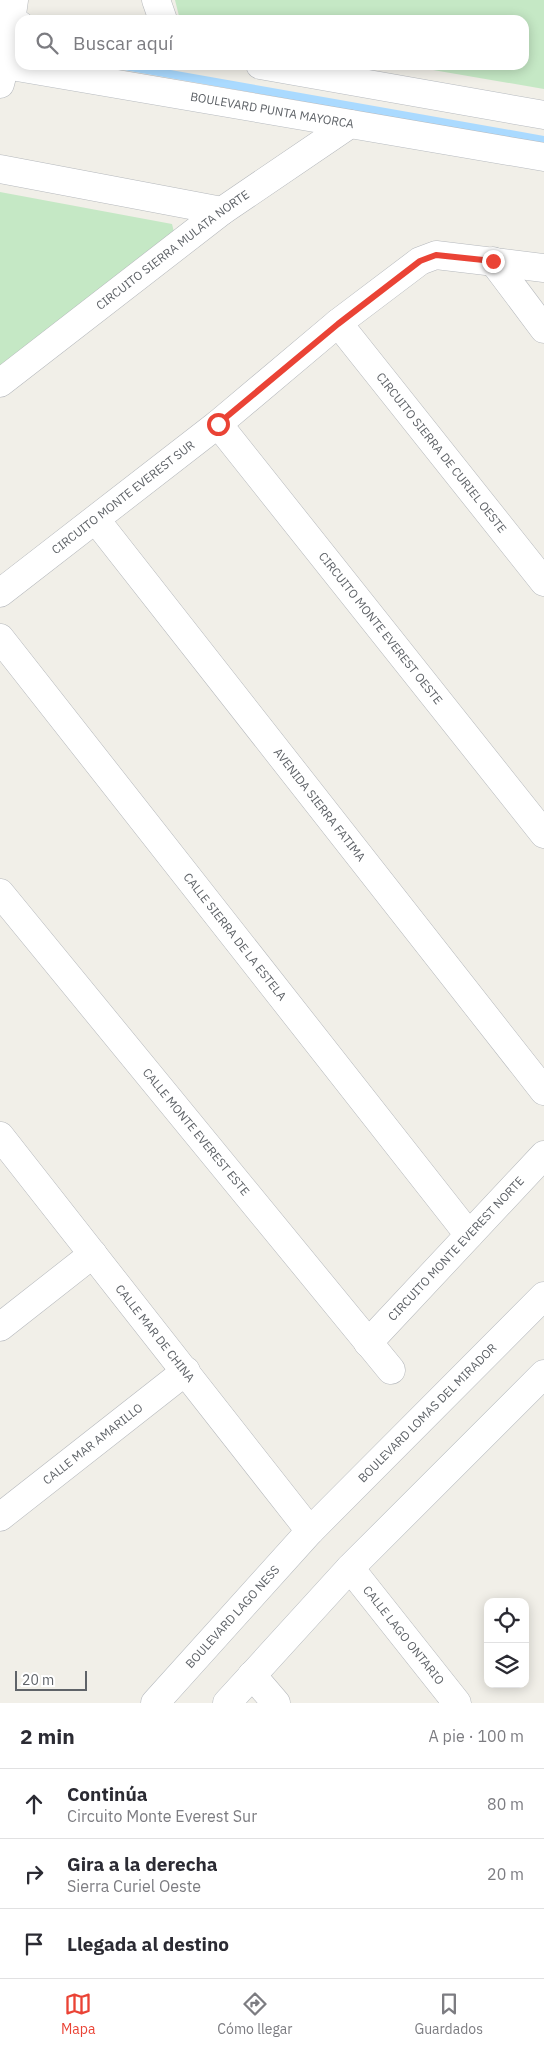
<!DOCTYPE html>
<html lang="es">
<meta charset="utf-8">
<style>
body{margin:0;font-family:"IBM Plex Sans",sans-serif;background:#f2f2f3;color:#2b2b33}
.controls{position:absolute;right:15px;bottom:15px;display:grid;overflow:hidden;border-radius:10px;box-shadow:0 2px 12px #0003}
.controls button{width:45px;height:45px;display:grid;place-items:center;padding:0;border:0;border-bottom:1px solid #e1e1e2;background:#fff;color:#2b2b33;font:25px sans-serif}
.scale{position:absolute;left:15px;bottom:12px;width:72px;box-sizing:border-box;padding-left:5px;border:2px solid #5f6368;border-top:0;font-size:14px;line-height:18px;white-space:nowrap;color:#5f6368;-webkit-text-stroke:4px #fff;paint-order:stroke}
.stop{position:absolute;width:15px;height:15px;margin:-11px;border:4px solid #ea4335;border-radius:50%;background:#fff}
.stop.end{background:#ea4335;border-color:#fff;box-shadow:0 1px 5px #0008}
.list{margin:0;padding:0;list-style:none}
h2{display:flex;justify-content:space-between;align-items:center;height:65px;margin:0;padding:0 20px;font-size:21px}
h2 small{font-size:16px;font-weight:400;color:#7c7c81}
.list li{display:grid;grid-template-columns:32px 1fr auto;gap:15px;align-items:center;box-sizing:border-box;height:70px;padding:0 20px;border-top:1px solid #e1e1e2}
.list b{display:block;font-size:19px;white-space:nowrap}
.list p{margin:0;font-size:16px;white-space:nowrap;color:#7c7c81}
.list em{font-size:16px;font-style:normal;color:#7c7c81}
.icon{flex:none;width:28px;height:28px;fill:none;stroke:currentColor;stroke-width:2;stroke-linecap:round;stroke-linejoin:round}
.map{position:relative;flex:none;width:544px;height:1703px;overflow:hidden}
.search{position:absolute;background:#fff;box-shadow:0 2px 12px #0003;left:15px;right:15px;top:15px;height:55px;display:flex;align-items:center;gap:12px;box-sizing:border-box;padding:0 18px;border-radius:15px;color:#7c7c81;font-size:19px}
.sheet{height:275px;background:#fff}
nav{display:flex;justify-content:space-around;align-items:center;box-sizing:border-box;height:70px;border-top:1px solid #e1e1e2;background:#fff;font-size:14px;color:#7c7c81}
nav a{display:grid;justify-items:center;gap:2px}
nav .on{color:#ea4335}
.map>svg:first-child{display:block}
.park{fill:#c5e8c5}
.lines{fill:none;stroke-linecap:round;stroke-linejoin:round}
.stream{stroke:#aadaff;stroke-width:8}
.street-casing{stroke:#b5b8bc;stroke-width:29}
.secondary-casing{stroke:#b6babf;stroke-width:29}
.street{stroke:#fff;stroke-width:28}
.secondary{stroke:#fff;stroke-width:28}
.route{stroke:#ea4335;stroke-width:6}
.labels{text-anchor:middle;stroke-width:4;stroke-linejoin:round;paint-order:stroke}
.street-label{font-size:12px;fill:#5f6368;stroke:#fff}
</style>
<div class="map">
<svg width="544" height="1703" viewBox="0 0 544 1703">
<rect width="100%" height="100%" fill="#f1efe8"/>
<g class="park">
<path d="M175,0H544V89L404,65H524V20H180Z"/>
<path d="M0,192L172,224L174,232L0,367Z"/>
</g>
<g class="lines">
<path class="stream" d="M119,65L544,140"/>
<g class="street-casing">
<g id="street">
<path d="M156,0L163,20"/>
<path d="M0,84L5,65L14,0"/>
<path d="M0,169L222,211"/>
<path d="M493,261L544,329"/>
<path id="s1" d="M338,323L544,582"/>
<path id="s2" d="M0,383L222,211L350,124"/>
<path id="s3" d="M218,424L544,834"/>
<path id="s4" d="M96,520L544,1091"/>
<path id="s5" d="M0,593L218,424L338,323L420,261L436,255L544,268"/>
<path id="s6" d="M0,638L469,1235"/>
<path id="s7" d="M0,893L391,1370"/>
<path id="s8" d="M0,1136L310,1531"/>
<path d="M0,1327L93,1254"/>
<path id="s9" d="M368,1343L544,1155"/>
<path id="s10" d="M0,1517L186,1371"/>
<path id="s11" d="M350,1568L457,1703"/>
<path d="M252,1675L276,1703"/>
</g>
</g>
<g class="secondary-casing">
<g id="secondary">
<path d="M0,20L20,25"/>
<path id="s12" d="M0,64L544,157"/>
<path d="M260,65L544,115"/>
<path id="s13" d="M155,1703L310,1531L544,1296"/>
<path d="M227,1703L350,1568L544,1374"/>
</g>
</g>
<use href="#street" class="street"/>
<use href="#secondary" class="secondary"/>
</g>
<g class="lines">
<path class="route" d="M218,424L338,324L420,261L436,255L493,261"/>
</g>
<g class="labels">
<g class="street-label">
<text dy="4" stroke="none"><textPath href="#s12" startOffset="276">BOULEVARD PUNTA MAYORCA</textPath></text>
<text dy="4" stroke="none"><textPath href="#s2" startOffset="218">CIRCUITO SIERRA MULATA NORTE</textPath></text>
<text dy="4" stroke="none"><textPath href="#s1" startOffset="166">CIRCUITO SIERRA DE CURIEL OESTE</textPath></text>
<text dy="4" stroke="none"><textPath href="#s5" startOffset="156">CIRCUITO MONTE EVEREST SUR</textPath></text>
<text dy="4" stroke="none"><textPath href="#s3" startOffset="261">CIRCUITO MONTE EVEREST OESTE</textPath></text>
<text dy="4" stroke="none"><textPath href="#s4" startOffset="362">AVENIDA SIERRA FATIMA</textPath></text>
<text dy="4" stroke="none"><textPath href="#s6" startOffset="380">CALLE SIERRA DE LA ESTELA</textPath></text>
<text dy="4" stroke="none"><textPath href="#s7" startOffset="309">CALLE MONTE EVEREST ESTE</textPath></text>
<text dy="4" stroke="none"><textPath href="#s9" startOffset="129">CIRCUITO MONTE EVEREST NORTE</textPath></text>
<text dy="4" stroke="none"><textPath href="#s8" startOffset="251">CALLE MAR DE CHINA</textPath></text>
<text dy="4" stroke="none"><textPath href="#s13" startOffset="398">BOULEVARD LOMAS DEL MIRADOR</textPath></text>
<text dy="4" stroke="none"><textPath href="#s10" startOffset="118">CALLE MAR AMARILLO</textPath></text>
<text dy="4" stroke="none"><textPath href="#s13" startOffset="116">BOULEVARD LAGO NESS</textPath></text>
<text dy="4" stroke="none"><textPath href="#s11" startOffset="86">CALLE LAGO ONTARIO</textPath></text>
</g>
</g>
</svg>
<div class="controls">
<button><svg class="icon" aria-label="locate" viewBox="0 0 24 24"><circle cx="12" cy="12" r="6"/><path d="M12 2v4M12 18v4M2 12h4M18 12h4"/></svg></button>
<button><svg class="icon" aria-label="layers" viewBox="0 0 24 24"><path d="M12 4l9 5-9 5-9-5zM3 14l9 5 9-5"/></svg></button>
</div>
<div class="scale">20 m</div>
<div class="stop" style="left:218px;top:424px"></div>
<div class="stop end" style="left:493px;top:261px"></div>
<div class="search"><svg class="icon" aria-label="search" viewBox="0 0 24 24"><circle cx="10" cy="10" r="6"/><path d="M15 15l6 6"/></svg>Buscar aquí</div>
</div>
<section class="sheet">
<h2>2 min<small>A pie · 100 m</small></h2>
<ul class="list">
<li><svg class="icon" aria-label="ahead" viewBox="0 0 24 24"><path d="M12 20V5M6 11l6-6 6 6"/></svg><div><b>Continúa</b><p>Circuito Monte Everest Sur</p></div><em>80 m</em></li>
<li><svg class="icon" aria-label="right" viewBox="0 0 24 24"><path d="M7 20v-9h11M14 6l5 5-5 5"/></svg><div><b>Gira a la derecha</b><p>Sierra Curiel Oeste</p></div><em>20 m</em></li>
<li><svg class="icon" aria-label="arrive" viewBox="0 0 24 24"><path d="M6 21V4h12l-3 4 3 4H6"/></svg><div><b>Llegada al destino</b></div></li>
</ul>
</section>
<nav>
<a class="on"><svg class="icon" aria-label="map" viewBox="0 0 24 24"><path d="M3 6l6-2 6 2 6-2v14l-6 2-6-2-6 2zM9 4v14M15 6v14"/></svg>Mapa</a>
<a><svg class="icon" aria-label="directions" viewBox="0 0 24 24"><path d="M12 3l9 9-9 9-9-9zM9 14v-3h6M13 9l2 2-2 2"/></svg>Cómo llegar</a>
<a><svg class="icon" aria-label="saved" viewBox="0 0 24 24"><path d="M7 4h10v16l-5-4-5 4z"/></svg>Guardados</a>
</nav>
